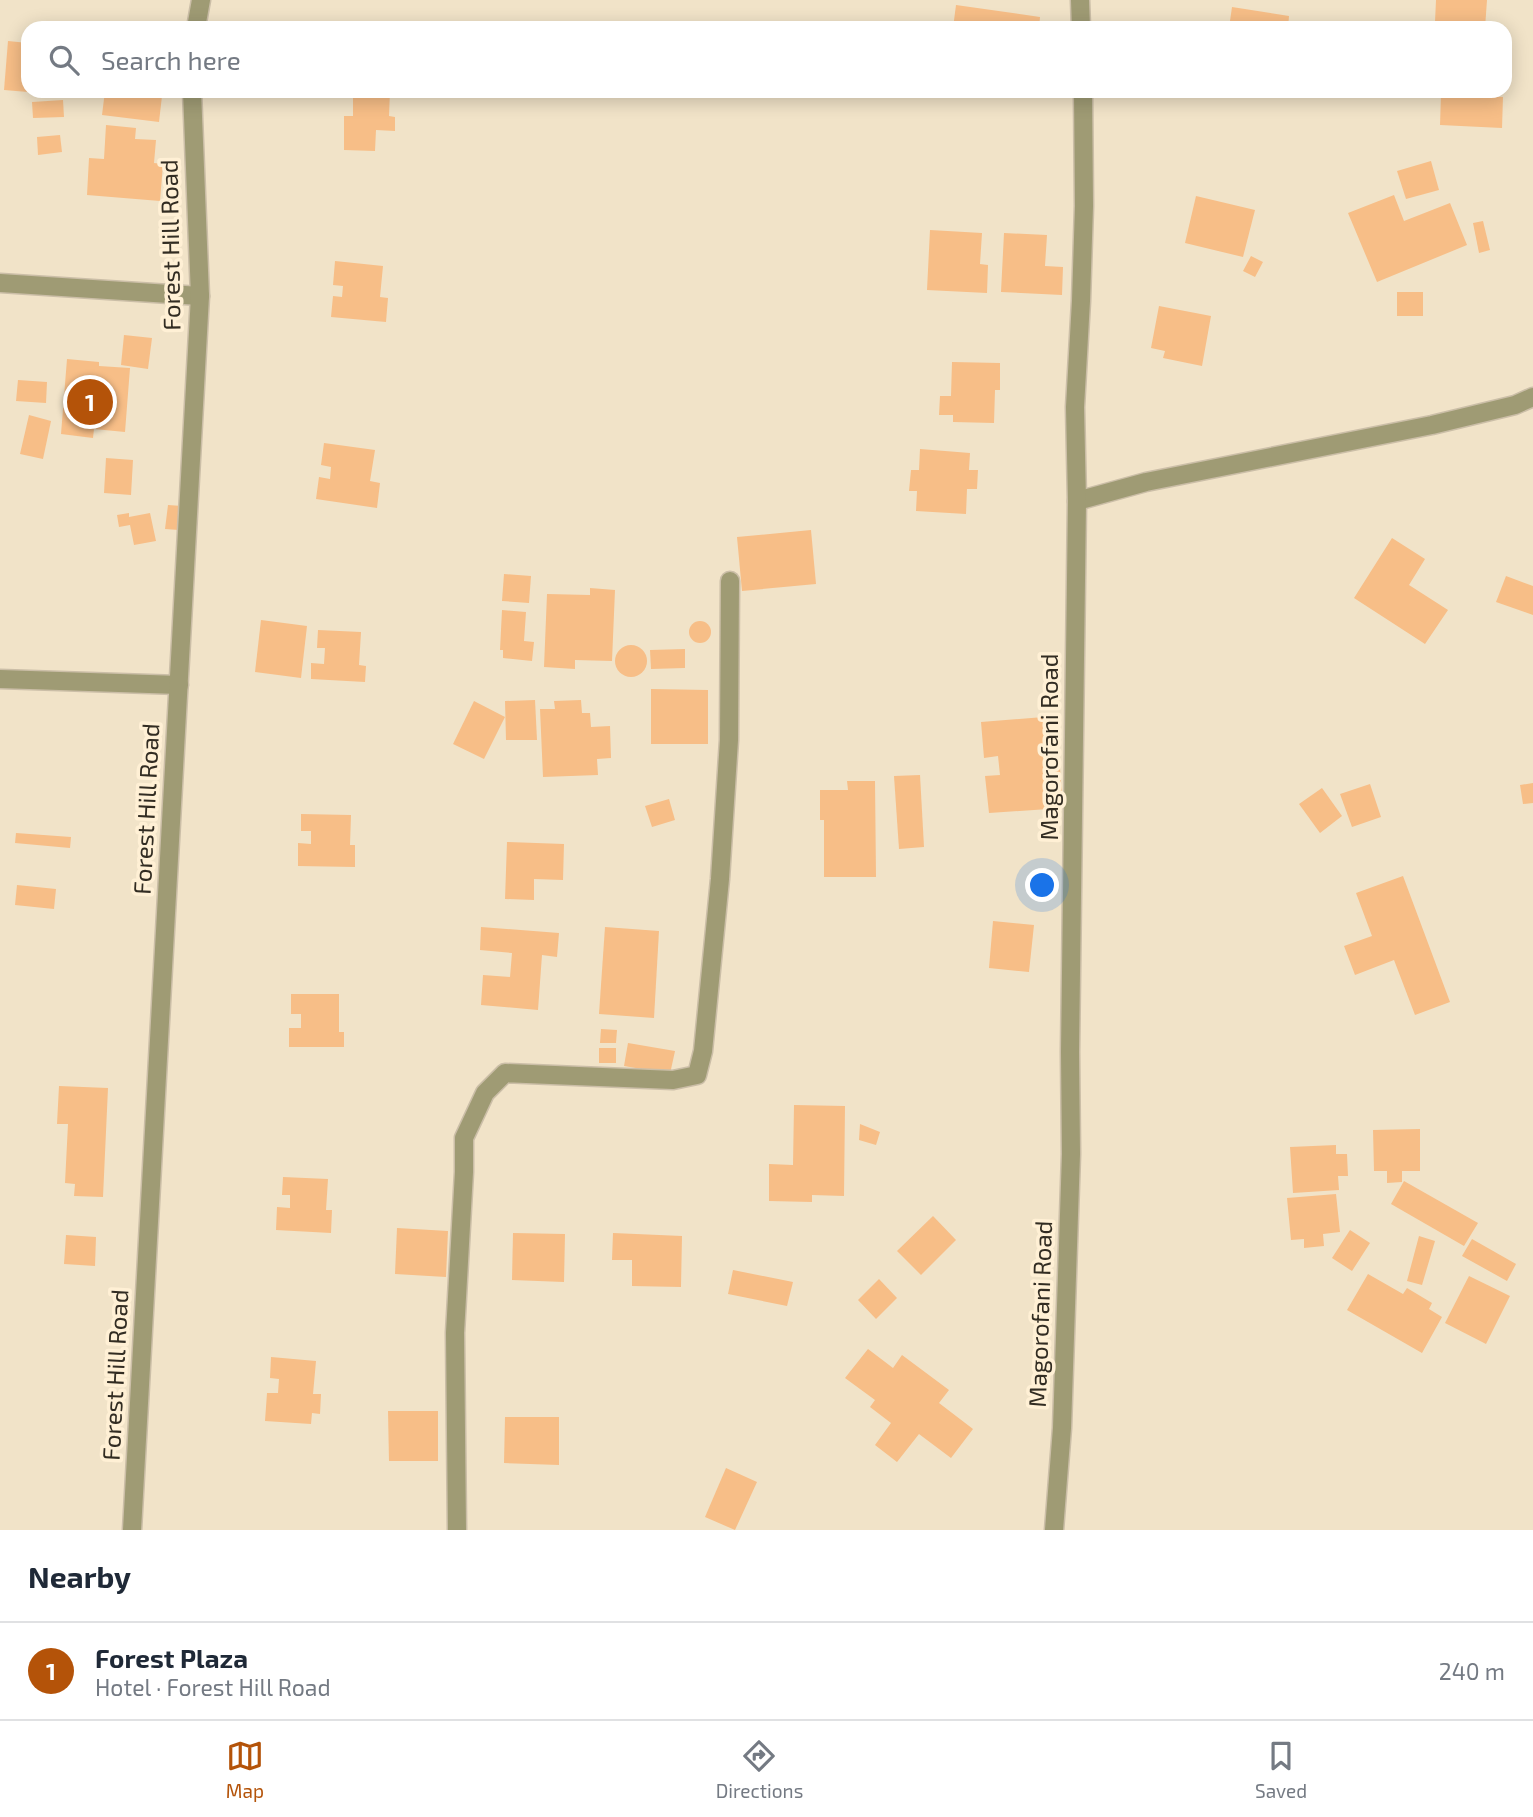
<!DOCTYPE html>
<meta charset="utf-8">
<style>
body{margin:0;font-family:"Exo 2",sans-serif;background:#f6f6f7;color:#1f2937}
.you{position:absolute;left:1043px;top:886px;width:24px;height:24px;margin:-18px;border:5px solid #fff;border-radius:50%;background:#1a73e8;box-shadow:0 0 0 10px #1a73e833}
.badge{display:grid;place-items:center;width:46px;height:46px;border-radius:50%;background:#b45309;color:#fff;font-size:23px;font-weight:700}
.pin{position:absolute;translate:-50% -50%;border:4px solid #fff;box-shadow:0 2px 7px #0006}
.list{margin:0;padding:0;list-style:none}
h2{display:flex;justify-content:space-between;align-items:center;height:91px;margin:0;padding:0 28px;font-size:30px}
h2 small{font-size:23px;font-weight:400;color:#747a83}
.list li{display:grid;grid-template-columns:46px 1fr auto;gap:21px;align-items:center;box-sizing:border-box;height:98px;padding:0 28px;border-top:2px solid #e0e1e3}
.list b{display:block;font-size:26px;white-space:nowrap}
.list p{margin:0;font-size:23px;white-space:nowrap;color:#747a83}
.list em{font-size:23px;font-style:normal;color:#747a83}
.icon{flex:none;width:38px;height:38px;fill:none;stroke:currentColor;stroke-width:2;stroke-linecap:round;stroke-linejoin:round}
.map{position:relative;flex:none;width:1533px;height:1530px;overflow:hidden}
.search{position:absolute;background:#fff;box-shadow:0 4px 18px #0003;left:21px;right:21px;top:21px;height:77px;display:flex;align-items:center;gap:18px;box-sizing:border-box;padding:0 24px;border-radius:21px;color:#747a83;font-size:26px}
.sheet{height:189px;background:#fff}
nav{display:flex;justify-content:space-around;align-items:center;box-sizing:border-box;height:98px;border-top:2px solid #e0e1e3;background:#fff;font-size:19px;color:#747a83}
nav a{display:grid;justify-items:center;gap:4px}
nav .on{color:#b45309}
.map>svg:first-child{display:block}
.building{fill:#f7be87}
.lines{fill:none;stroke-linecap:round;stroke-linejoin:round}
.minor-casing{stroke:#cbbea7;stroke-width:21}
.tertiary-casing{stroke:#cbbea7;stroke-width:21}
.minor{stroke:#9f9b74;stroke-width:18}
.tertiary{stroke:#9f9b74;stroke-width:18}
.labels{text-anchor:middle;stroke-width:7;stroke-linejoin:round;paint-order:stroke}
.street-label{font-size:24px;fill:#322c22;stroke:#fff0d5}
</style>
<div class="map">
<svg width="1533" height="1530" viewBox="0 0 1533 1530">
<rect width="100%" height="100%" fill="#f1e3c8"/>
<g class="building">
<path d="M1436,0H1487L1485,28H1445L1446,23L1435,22Z"/>
<path d="M956,5L1040,17L1039,28H953Z"/>
<path d="M1232,7L1289,16L1288,28H1229Z"/>
<path d="M8,41L28,43V92L4,90Z"/>
<path d="M105,91L162,96L159,122L102,115Z"/>
<path d="M345,91H390L389,116L395,117V131L376,130L375,151L344,150V116H353V97L345,96Z"/>
<path d="M1441,94L1503,97L1502,128L1440,125Z"/>
<path d="M63,100L64,117L33,118L32,102Z"/>
<path d="M106,125L136,128L135,139L156,140L154,163L163,164L160,201L87,195L89,158L104,159Z"/>
<path d="M60,135L62,152L38,155L37,137Z"/>
<path d="M1431,161L1439,190L1406,199L1397,171Z"/>
<path d="M1394,195L1404,221L1450,203L1467,245L1377,282L1348,213Z"/>
<path d="M1196,196L1255,210L1243,257L1185,243Z"/>
<path d="M1483,221L1490,250L1479,253L1473,223Z"/>
<path d="M930,230L982,233L980,264L988,265L987,293L927,290Z"/>
<path d="M1004,233L1047,235L1045,266L1063,267L1062,295L1001,292Z"/>
<path d="M1251,256L1263,262L1255,277L1243,271Z"/>
<path d="M335,261L383,266L380,297L388,298L386,322L331,317L333,296L342,297L343,286L333,285Z"/>
<rect x="1397" y="292" width="26" height="24"/>
<path d="M1159,306L1211,316L1202,366L1163,358L1165,351L1151,348Z"/>
<path d="M124,335L152,338L148,369L121,365Z"/>
<path d="M67,359L99,362V366L130,368L125,432L94,429L93,438L61,434Z"/>
<path d="M952,362L1000,363V390H995L994,423L953,422V415H939L940,396H951Z"/>
<path d="M18,380L47,382L46,403L16,401Z"/>
<path d="M29,415L51,421L43,459L20,454Z"/>
<path d="M324,443L375,450L370,481L380,483L377,508L316,499L319,477L330,479L331,467L321,465Z"/>
<path d="M920,449L970,453L969,470H978L977,489H967L966,514L916,511L917,491H909L911,470H919Z"/>
<path d="M106,458L133,460L131,495L104,493Z"/>
<path d="M168,505L182,506L179,530L165,529Z"/>
<path d="M129,513V517L150,513L156,541L134,545L130,525L119,527L117,515Z"/>
<path d="M811,530L816,584L742,591L737,537Z"/>
<path d="M1392,538L1425,559L1409,585L1448,610L1425,644L1354,598Z"/>
<path d="M504,574L531,576L529,603L502,601Z"/>
<path d="M1506,576L1533,586V615L1496,602Z"/>
<path d="M590,588L615,590L612,661L575,660V669L544,667L547,594L590,595Z"/>
<path d="M502,610L526,612L524,641L534,642L532,661L503,658V650H500Z"/>
<path d="M261,620L307,626L301,678L255,672Z"/>
<circle cx="700" cy="632" r="11"/>
<path d="M318,630L361,632L359,665L366,666L365,682L311,679V663L324,664L325,648H317Z"/>
<circle cx="631" cy="661" r="16"/>
<path d="M685,649V668L651,669L650,650Z"/>
<path d="M651,689L708,690V744H651Z"/>
<path d="M535,700L537,740H506L505,701Z"/>
<path d="M581,700L582,713H590L591,727L610,726L611,758L597,759L598,775L543,777L540,709H555L554,701Z"/>
<path d="M474,701L505,717L484,759L453,744Z"/>
<path d="M1056,716L1063,808L989,813L985,776L1000,775L998,756L984,758L981,722Z"/>
<path d="M920,775L924,847L899,849L894,776Z"/>
<path d="M847,781H875L876,877H824V820H820V790H848Z"/>
<path d="M1533,783V803L1523,804L1520,785Z"/>
<path d="M1370,784L1381,817L1352,827L1340,794Z"/>
<path d="M1322,788L1342,816L1320,833L1299,804Z"/>
<path d="M669,799L675,820L652,827L645,806Z"/>
<path d="M301,814L351,815L350,845H355V867L298,866V843L311,844V831H301Z"/>
<path d="M16,833L71,837L70,848L15,843Z"/>
<path d="M507,842L564,844L563,880L534,879V900L505,899Z"/>
<path d="M1403,876L1450,1002L1415,1015L1394,960L1355,975L1344,946L1372,936L1356,893Z"/>
<path d="M17,885L56,889L54,909L15,905Z"/>
<path d="M993,921L1034,925L1029,972L989,968Z"/>
<path d="M481,927L559,933L557,957L542,955L538,1010L481,1005L483,975L510,977L512,953L480,950Z"/>
<path d="M605,927L659,931L654,1018L599,1014Z"/>
<path d="M291,994H339V1032H344V1047H289V1028H301V1014H291Z"/>
<path d="M601,1029L617,1030L616,1043H600Z"/>
<path d="M628,1043L675,1051L670,1074L624,1066Z"/>
<rect x="599" y="1048" width="17" height="15"/>
<path d="M59,1086L108,1088L103,1197L74,1196L75,1184L65,1183L68,1124H57Z"/>
<path d="M794,1105L845,1106L844,1196L812,1195V1202L769,1201V1164L793,1165Z"/>
<path d="M860,1124L880,1132L876,1145L859,1140Z"/>
<path d="M1420,1129V1171H1402V1182L1387,1183V1171H1374L1373,1130Z"/>
<path d="M1336,1145V1154H1347L1348,1176H1338L1339,1190L1293,1193L1290,1147Z"/>
<path d="M283,1177L328,1179L326,1210H332L331,1233L276,1230L277,1207L290,1208V1195H282Z"/>
<path d="M1404,1181L1478,1223L1464,1246L1391,1204Z"/>
<path d="M1336,1194L1340,1232L1323,1234L1324,1246L1304,1248V1239L1291,1240L1287,1198Z"/>
<path d="M933,1216L956,1240L921,1275L897,1251Z"/>
<path d="M397,1228L448,1231L446,1277L395,1274Z"/>
<path d="M1350,1230L1370,1243L1352,1271L1332,1258Z"/>
<path d="M513,1233L565,1234L564,1282L512,1280Z"/>
<path d="M613,1233L682,1236L681,1287L632,1286V1260H612Z"/>
<path d="M66,1235L96,1237L95,1266L64,1264Z"/>
<path d="M1419,1236L1435,1241L1422,1285L1407,1281Z"/>
<path d="M1472,1239L1516,1264L1507,1281L1462,1256Z"/>
<path d="M733,1270L793,1282L787,1306L728,1294Z"/>
<path d="M1368,1274L1403,1294L1407,1288L1432,1303L1429,1309L1442,1317L1422,1353L1347,1310Z"/>
<path d="M1469,1276L1510,1296L1486,1344L1445,1323Z"/>
<path d="M879,1279L897,1298L876,1319L858,1300Z"/>
<path d="M868,1349L893,1368L902,1355L949,1390L939,1403L973,1429L951,1458L919,1434L897,1462L875,1445L891,1423L870,1407L875,1400L845,1378Z"/>
<path d="M271,1357L316,1361L313,1394H321L320,1414L312,1413L311,1424L265,1421L267,1393H278L279,1379L270,1378Z"/>
<path d="M388,1411H438V1461H389Z"/>
<path d="M505,1417H559V1465L504,1463Z"/>
<path d="M726,1468L757,1482L735,1530L705,1517Z"/>
</g>
<g class="lines">
<g class="minor-casing">
<g id="minor">
<path d="M1080,0L1081,28"/>
<path d="M0,283L200,296"/>
<path d="M1077,501L1146,482L1432,425L1515,405L1533,397"/>
<path d="M0,679L179,685"/>
<path d="M457,1530L455,1333L464,1172V1138L485,1093L505,1073L673,1080L697,1075L703,1051L720,879L729,740L730,581"/>
<path d="M1054,1530L1062,1428L1071,1154L1070,1052L1077,501L1075,407L1081,301L1084,206L1083,91"/>
</g>
</g>
<g class="tertiary-casing">
<g id="tertiary">
<path d="M196,28L201,0"/>
<path d="M132,1530L200,296L192,91"/>
</g>
</g>
<use href="#minor" class="minor"/>
<use href="#tertiary" class="tertiary"/>
</g>
<g class="labels">
<g class="street-label">
<text transform="translate(171 245) rotate(-91)" y="8">Forest Hill Road</text>
<text transform="translate(1050 747) rotate(-90)" y="8">Magorofani Road</text>
<text transform="translate(147 809) rotate(-87)" y="8">Forest Hill Road</text>
<text transform="translate(1041 1314) rotate(-88)" y="8">Magorofani Road</text>
<text transform="translate(116 1375) rotate(-87)" y="8">Forest Hill Road</text>
</g>
</g>
</svg>
<div class="you"></div>
<div class="pin badge" style="left:90px;top:402px">1</div>
<div class="search"><svg class="icon" aria-label="search" viewBox="0 0 24 24"><circle cx="10" cy="10" r="6"/><path d="M15 15l6 6"/></svg>Search here</div>
</div>
<section class="sheet">
<h2>Nearby<small></small></h2>
<ul class="list">
<li><span class="badge">1</span><div><b>Forest Plaza</b><p>Hotel · Forest Hill Road</p></div><em>240 m</em></li>
</ul>
</section>
<nav>
<a class="on"><svg class="icon" aria-label="map" viewBox="0 0 24 24"><path d="M3 6l6-2 6 2 6-2v14l-6 2-6-2-6 2zM9 4v14M15 6v14"/></svg>Map</a>
<a><svg class="icon" aria-label="directions" viewBox="0 0 24 24"><path d="M12 3l9 9-9 9-9-9zM9 14v-3h6M13 9l2 2-2 2"/></svg>Directions</a>
<a><svg class="icon" aria-label="saved" viewBox="0 0 24 24"><path d="M7 4h10v16l-5-4-5 4z"/></svg>Saved</a>
</nav>
